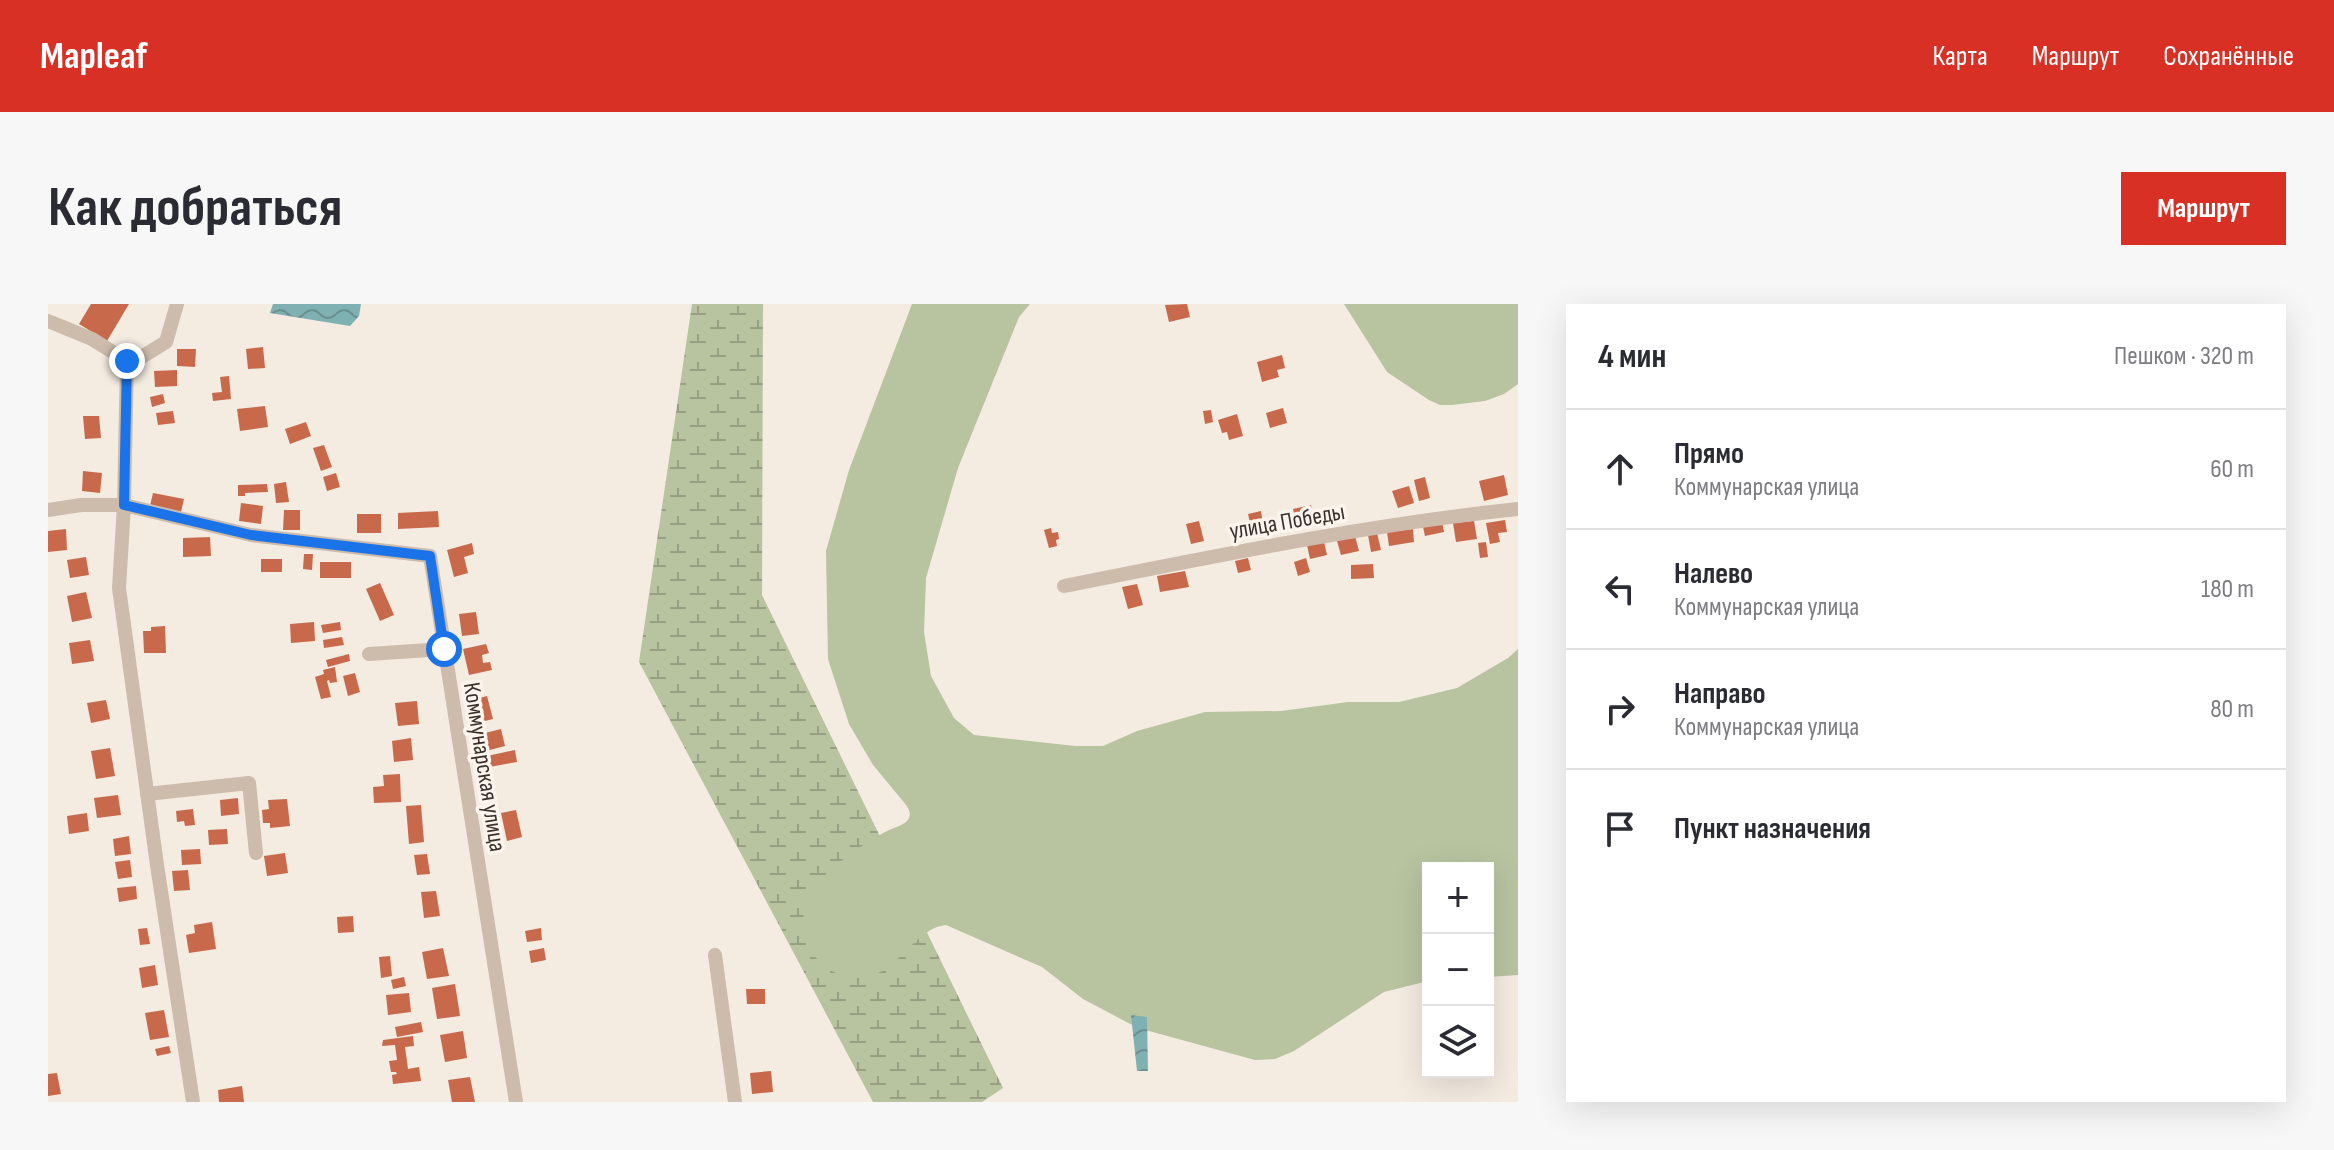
<!DOCTYPE html>
<html lang="ru">
<meta charset="utf-8">
<style>
body{margin:0;font-family:"Sofia Sans Condensed",sans-serif;background:#f7f7f7;color:#2b2b33}
.controls{position:absolute;right:24px;bottom:24px;display:grid;overflow:hidden;border-radius:0px;box-shadow:0 8px 32px #0002}
.controls button{width:72px;height:72px;display:grid;place-items:center;padding:0;border:0;border-bottom:2px solid #e1e1e2;background:#fff;color:#2b2b33;font:40px sans-serif}
.stop{position:absolute;width:24px;height:24px;margin:-18px;border:6px solid #1a73e8;border-radius:50%;background:#fff}
.stop.end{background:#1a73e8;border-color:#fff;box-shadow:0 2px 8px #0008}
.list{margin:0;padding:0;list-style:none}
h2{display:flex;justify-content:space-between;align-items:center;height:104px;margin:0;padding:0 32px;font-size:34px}
h2 small{font-size:26px;font-weight:400;color:#7c7c81}
.list li{display:grid;grid-template-columns:52px 1fr auto;gap:24px;align-items:center;box-sizing:border-box;height:120px;padding:0 32px;border-top:2px solid #e1e1e2}
.list b{display:block;font-size:30px;white-space:nowrap}
.list p{margin:0;font-size:26px;white-space:nowrap;color:#7c7c81}
.list em{font-size:26px;font-style:normal;color:#7c7c81}
.icon{flex:none;width:44px;height:44px;fill:none;stroke:currentColor;stroke-width:2;stroke-linecap:round;stroke-linejoin:round}
.map{position:relative;flex:none;width:1470px;height:798px;overflow:hidden;border-radius:0px}
header{display:flex;align-items:center;gap:48px;box-sizing:border-box;height:112px;padding:0 40px;background:#d93025;color:#fff}
header strong{font-size:38px}
nav{display:flex;gap:44px;margin-inline-start:auto;font-size:28px}
.intro{display:flex;align-items:center;justify-content:space-between;box-sizing:border-box;height:192px;padding:0 48px}
h1{margin:0;font-size:56px}
.button{padding:20px 36px;border-radius:0px;background:#d93025;color:#fff;font-size:28px;font-weight:700}
main{display:flex;gap:48px;padding:0 48px}
aside{flex:1;background:#fff;border-radius:0px;box-shadow:0 8px 32px #0002}
.map>svg:first-child{display:block}
.wetland{fill:url(#wetland-marsh)}
.park{fill:#b8c4a0}
.water{fill:url(#water-waves)}
.building{fill:#c8694b}
.lines{fill:none;stroke-linecap:round;stroke-linejoin:round}
.minor{stroke:#cdbbac;stroke-width:14}
.route{stroke:#1a73e8;stroke-width:10}
.labels{text-anchor:middle;stroke-width:7;stroke-linejoin:round;paint-order:stroke}
.street-label{font-size:24px;fill:#3b302b;stroke:#fbf5ee}
</style>
<header>
<strong>Mapleaf</strong>
<nav><a>Карта</a><a>Маршрут</a><a>Сохранённые</a></nav>
</header>
<div class="intro"><h1>Как добраться</h1><a class="button">Маршрут</a></div>
<main>
<div class="map">
<svg width="1470" height="798" viewBox="0 0 1470 798">
<defs>
<pattern id="wetland-marsh" width="20" height="14" patternUnits="userSpaceOnUse" patternTransform="scale(2)"><rect width="20" height="14" fill="#b8c4a0"/><path d="M1 5h8M5 5V1M11 12h8M15 12V8" fill="none" stroke="#97a083"/></pattern>
<pattern id="water-waves" width="16" height="10" patternUnits="userSpaceOnUse" patternTransform="scale(2)"><rect width="16" height="10" fill="#7fb0b2"/><path d="M0 5q4-4 8 0t8 0" fill="none" stroke="#699091"/></pattern>
</defs>
<rect width="100%" height="100%" fill="#f4ebe1"/>
<path class="wetland" d="M644,0H715L714,291L955,784L934,798H825L591,358Z"/>
<g class="park">
<path d="M864,0H982L971,13L910,164L878,274L876,328L883,372L906,414L926,431L1027,442H1055L1089,427L1157,408L1233,407L1300,398H1351L1409,384L1460,354L1470,345V671L1440,673V564H1380V677L1336,688L1246,747L1227,755L1207,756L1090,724L1035,695L994,663L898,621C859,625 844,692 788,669C768,661 759,642 756,621C750,581 810,542 841,526C847,523 858,521 861,514C863,508 861,507 859,502L825,461L801,420L780,355L778,247L801,166Z"/>
<path d="M1296,0H1470V80L1456,90L1437,97L1404,101H1392L1381,96L1339,68Z"/>
</g>
<g class="water">
<path d="M225,0H313L311,12L302,22L222,9Z"/>
<path d="M1083,711L1099,713L1100,767H1089Z"/>
</g>
<g class="building">
<path d="M43,0H81L59,37L31,20Z"/>
<path d="M1139,0L1142,13L1121,18L1117,1Z"/>
<path d="M215,43L217,64L200,65L198,45Z"/>
<path d="M129,45H148L147,63L129,62Z"/>
<path d="M1234,51L1237,64L1229,66L1231,73L1214,78L1209,58Z"/>
<path d="M129,66V82L107,83L106,67Z"/>
<path d="M181,72L183,95L165,97L164,89L174,88L172,73Z"/>
<path d="M115,90L117,99L104,103L102,93Z"/>
<path d="M217,102L220,123L192,127L189,105Z"/>
<path d="M1235,104L1239,119L1222,124L1218,109Z"/>
<path d="M1163,106L1165,118L1157,120L1155,107Z"/>
<path d="M125,107L127,119L110,121L108,109Z"/>
<path d="M1189,110L1195,132L1181,136L1179,128L1174,129L1170,116Z"/>
<path d="M35,112H51L53,134L37,135Z"/>
<path d="M258,118L263,132L242,140L237,125Z"/>
<path d="M276,141L284,163L273,167L265,144Z"/>
<path d="M35,167L54,169L52,189L34,187Z"/>
<path d="M288,169L292,183L279,187L275,173Z"/>
<path d="M1456,171L1460,191L1436,197L1431,177Z"/>
<path d="M1377,173L1382,194L1371,197L1366,176Z"/>
<path d="M238,178L241,198L228,199L226,180Z"/>
<path d="M219,180L220,188L197,189V192H190V181Z"/>
<path d="M1361,182L1366,199L1350,204L1344,187Z"/>
<path d="M105,189L136,195L133,208L102,202Z"/>
<path d="M193,199L215,202L213,220L191,217Z"/>
<path d="M1263,201L1267,219L1249,223L1245,205Z"/>
<path d="M236,206H252V226H235Z"/>
<path d="M390,207L391,223L350,225V209Z"/>
<path d="M1213,207L1215,220L1203,223L1200,210Z"/>
<rect x="309" y="210" width="24" height="19"/>
<path d="M1457,216L1459,228L1450,229L1452,238L1442,240L1438,219Z"/>
<path d="M1151,217L1156,237L1143,240L1138,220Z"/>
<path d="M1426,217L1429,235L1408,238L1405,219Z"/>
<path d="M1394,218L1396,228L1377,232L1375,223Z"/>
<path d="M1003,224L1004,229L1010,228L1011,235L1008,236L1009,242L1001,244L996,226Z"/>
<path d="M18,225L19,246L0,248V227Z"/>
<path d="M1365,225L1366,238L1341,242L1339,228Z"/>
<path d="M1329,229L1333,246L1323,248L1320,231Z"/>
<path d="M1307,232L1311,247L1293,251L1289,237Z"/>
<path d="M162,233L163,252L135,253V234Z"/>
<path d="M1276,238L1279,251L1262,255L1259,241Z"/>
<path d="M1438,238L1440,253L1432,254L1430,239Z"/>
<path d="M424,239L426,250L416,253L420,269L406,273L399,246Z"/>
<path d="M256,250H265L264,266L255,265Z"/>
<path d="M38,253L41,271L22,274L19,256Z"/>
<path d="M1200,254L1203,266L1190,269L1187,257Z"/>
<path d="M1258,254L1262,268L1250,272L1246,258Z"/>
<rect x="213" y="255" width="21" height="13"/>
<rect x="272" y="258" width="31" height="16"/>
<path d="M1325,260L1326,274L1303,275V261Z"/>
<path d="M1137,267L1141,283L1112,288L1109,272Z"/>
<path d="M332,279L346,311L332,317L318,285Z"/>
<path d="M1089,280L1095,301L1080,305L1074,283Z"/>
<path d="M38,288L44,314L24,318L19,292Z"/>
<path d="M428,308L431,330L414,332L411,310Z"/>
<path d="M266,318L267,337L243,339L242,320Z"/>
<path d="M292,318L293,326L275,329L273,321Z"/>
<path d="M117,322L118,349H96L95,327H103V323Z"/>
<path d="M294,333L296,341L276,344L275,336Z"/>
<path d="M42,336L46,357L24,360L21,339Z"/>
<path d="M438,340L441,349L434,351L435,359L442,358L444,366L421,371L415,345Z"/>
<path d="M301,350L302,357L280,363L278,356Z"/>
<path d="M287,363L289,378L282,379L281,376L279,377L283,393L273,395L267,373L276,370L275,366Z"/>
<path d="M307,369L312,388L300,392L295,372Z"/>
<path d="M439,392L445,415L433,418L428,395Z"/>
<path d="M58,396L62,415L43,419L39,399Z"/>
<path d="M369,397L371,420L350,422L347,399Z"/>
<path d="M453,425L457,442L438,447L433,430Z"/>
<path d="M363,434L365,456L346,458L344,437Z"/>
<path d="M62,444L67,472L48,475L43,447Z"/>
<path d="M467,446L469,458L441,463L439,452Z"/>
<path d="M352,470L353,498L326,499L325,483L336,482L335,471Z"/>
<path d="M70,491L73,511L49,514L46,494Z"/>
<path d="M190,494L191,510L173,512L172,496Z"/>
<path d="M239,495L242,522L222,524V519H215L214,506L221,505L220,496Z"/>
<path d="M373,501L376,538L361,540L358,502Z"/>
<path d="M145,505L147,521L137,522L136,517L129,518L128,507Z"/>
<path d="M468,506L474,533L459,537L453,509Z"/>
<path d="M39,509L41,527L21,530L19,512Z"/>
<path d="M179,525L180,540L161,541L160,526Z"/>
<path d="M81,532L83,550L67,552L65,535Z"/>
<path d="M152,545L153,560L134,561L133,546Z"/>
<path d="M237,549L240,569L219,572L216,552Z"/>
<path d="M379,550L382,570L369,571L366,551Z"/>
<path d="M82,556L84,573L70,575L67,558Z"/>
<path d="M140,566L142,586L126,587L124,567Z"/>
<path d="M88,582L89,595L71,598L69,584Z"/>
<path d="M388,587L392,612L376,614L373,588Z"/>
<path d="M305,612L306,628L290,629L289,613Z"/>
<path d="M164,618L168,645L141,649L138,631L147,629L146,621Z"/>
<path d="M99,624L102,640L92,641L90,625Z"/>
<path d="M493,624L494,636L479,638L477,627Z"/>
<path d="M395,644L401,672L379,675L374,648Z"/>
<path d="M496,644L498,656L483,659L481,647Z"/>
<path d="M342,652L344,672L333,674L331,653Z"/>
<path d="M107,661L110,681L94,684L91,664Z"/>
<path d="M356,673L358,682L345,685L343,676Z"/>
<path d="M407,680L412,712L389,715L384,684Z"/>
<path d="M698,685H717V700H699Z"/>
<path d="M361,689L363,708L340,711L338,691Z"/>
<path d="M116,706L121,733L102,736L97,709Z"/>
<path d="M373,718L375,728L349,733L347,723Z"/>
<path d="M415,727L419,754L397,758L392,731Z"/>
<path d="M365,732L366,742L357,743L360,765L371,763L373,777L345,780L344,771L349,770L348,768H343L341,757L349,756L347,741L334,742L335,736Z"/>
<path d="M121,742L123,749L109,752L107,745Z"/>
<path d="M723,767L725,788L704,790L702,769Z"/>
<path d="M9,769L13,790L0,792V770Z"/>
<path d="M422,773L427,798H404L400,776Z"/>
<path d="M194,782L196,798H171L170,786Z"/>
</g>
<g class="lines">
<g class="minor">
<path d="M0,17L44,35L79,57L76,201L71,284L109,561L145,798"/>
<path d="M79,57L92,54L118,38L129,0"/>
<path d="M0,206L33,201H76L203,231L382,252L468,798"/>
<path d="M1016,282C1167,252 1317,221 1470,205"/>
<path d="M321,350L396,345"/>
<path d="M99,490L201,479L208,549"/>
<path d="M667,651L687,798"/>
</g>
</g>
<g class="lines">
<path class="route" d="M79,57L76,201L203,231L382,252L396,345"/>
</g>
<g class="labels">
<g class="street-label">
<text transform="translate(1239 217) rotate(-10)" y="8">улица Победы</text>
<text transform="translate(437 463) rotate(81)" y="8">Коммунарская улица</text>
</g>
</g>
</svg>
<div class="controls">
<button>+</button>
<button>−</button>
<button><svg class="icon" aria-label="layers" viewBox="0 0 24 24"><path d="M12 4l9 5-9 5-9-5zM3 14l9 5 9-5"/></svg></button>
</div>
<div class="stop" style="left:396px;top:345px"></div>
<div class="stop end" style="left:79px;top:57px"></div>
</div>
<aside>
<h2>4 мин<small>Пешком · 320 m</small></h2>
<ul class="list">
<li><svg class="icon" aria-label="ahead" viewBox="0 0 24 24"><path d="M12 20V5M6 11l6-6 6 6"/></svg><div><b>Прямо</b><p>Коммунарская улица</p></div><em>60 m</em></li>
<li><svg class="icon" aria-label="left" viewBox="0 0 24 24"><path d="M17 20v-9H6M10 6l-5 5 5 5"/></svg><div><b>Налево</b><p>Коммунарская улица</p></div><em>180 m</em></li>
<li><svg class="icon" aria-label="right" viewBox="0 0 24 24"><path d="M7 20v-9h11M14 6l5 5-5 5"/></svg><div><b>Направо</b><p>Коммунарская улица</p></div><em>80 m</em></li>
<li><svg class="icon" aria-label="arrive" viewBox="0 0 24 24"><path d="M6 21V4h12l-3 4 3 4H6"/></svg><div><b>Пункт назначения</b></div></li>
</ul>
</aside>
</main>
